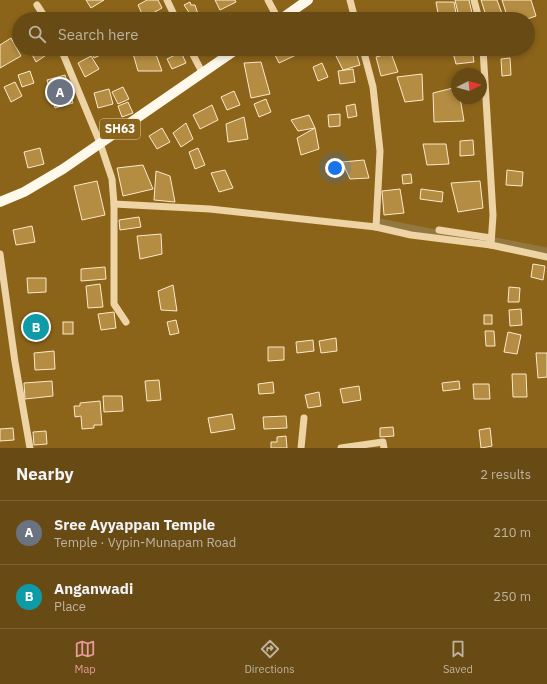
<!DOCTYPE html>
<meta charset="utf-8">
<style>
body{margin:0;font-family:"IBM Plex Sans",sans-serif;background:#705522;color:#f1f3f6}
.compass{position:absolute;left:451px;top:68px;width:36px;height:36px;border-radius:50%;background:#684b14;box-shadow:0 2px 6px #0003;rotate:85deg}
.you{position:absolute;left:335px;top:168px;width:14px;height:14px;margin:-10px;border:3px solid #fff;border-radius:50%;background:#1a73e8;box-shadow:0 0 0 6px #1a73e833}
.badge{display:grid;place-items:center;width:26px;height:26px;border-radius:50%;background:#e69b98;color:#fff;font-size:13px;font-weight:700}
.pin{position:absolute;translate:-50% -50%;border:2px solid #fff;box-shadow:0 1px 4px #0006}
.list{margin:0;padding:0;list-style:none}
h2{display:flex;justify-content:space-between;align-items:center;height:52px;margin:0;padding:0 16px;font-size:17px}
h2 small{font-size:13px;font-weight:400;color:#bdb3a0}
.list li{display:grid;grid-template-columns:26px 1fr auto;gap:12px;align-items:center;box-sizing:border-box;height:64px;padding:0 16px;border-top:1px solid #7b6334}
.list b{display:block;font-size:15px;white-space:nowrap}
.list p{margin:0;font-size:13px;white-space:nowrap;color:#bdb3a0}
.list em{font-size:13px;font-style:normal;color:#bdb3a0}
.icon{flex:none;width:22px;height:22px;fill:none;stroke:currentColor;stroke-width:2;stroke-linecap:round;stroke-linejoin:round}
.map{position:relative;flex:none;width:547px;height:448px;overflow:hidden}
.search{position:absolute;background:#684b14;box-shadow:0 2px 6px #0003;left:12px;right:12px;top:12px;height:44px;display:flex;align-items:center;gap:10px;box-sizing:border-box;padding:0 14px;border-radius:22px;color:#bdb3a0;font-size:15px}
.sheet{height:180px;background:#684b14}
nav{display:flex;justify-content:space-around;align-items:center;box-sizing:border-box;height:56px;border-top:1px solid #7b6334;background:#684b14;font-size:11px;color:#bdb3a0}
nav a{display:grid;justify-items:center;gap:2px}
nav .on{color:#e69b98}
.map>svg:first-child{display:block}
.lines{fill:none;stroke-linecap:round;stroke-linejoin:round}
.canal{stroke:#937741;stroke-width:9}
.building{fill:#b48c42;stroke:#fae9ca}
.minor{stroke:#eed3a4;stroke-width:7}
.major{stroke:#fff9eb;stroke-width:10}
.labels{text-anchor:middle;stroke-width:3;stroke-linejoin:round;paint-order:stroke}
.shield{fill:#8b641a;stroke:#dcd0ba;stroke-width:1}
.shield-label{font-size:12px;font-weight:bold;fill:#fff}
</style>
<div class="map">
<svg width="547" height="448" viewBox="0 0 547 448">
<rect width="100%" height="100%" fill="#8b641a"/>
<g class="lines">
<g class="canal">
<path d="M379,223L430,233L469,238"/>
<path d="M484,240L547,252"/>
</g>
</g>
<g class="building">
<path d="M86,0H104L91,8Z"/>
<path d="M147,0H158L162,8L144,18L138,5Z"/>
<path d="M215,0H235L236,2L220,10Z"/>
<path d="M455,0H469L472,13L459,17Z"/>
<path d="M481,0H497L504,19H487Z"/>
<path d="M502,0H531L536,16L527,19H508Z"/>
<path d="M190,2L191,5H195L198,14L192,17L184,5Z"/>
<path d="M436,2H454L457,19H439Z"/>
<path d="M11,38L21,56L0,68V45Z"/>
<path d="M29,49H55L36,62Z"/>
<path d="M90,49H108L109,51L94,58Z"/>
<path d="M135,49H154L162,71H138L132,50Z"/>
<path d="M272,49H293L296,55L279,63Z"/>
<path d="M338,49H356L358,54L344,61Z"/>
<path d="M340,49H355L360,65L343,70L334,52Z"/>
<path d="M452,49H472L474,62L456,64Z"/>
<path d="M181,52L186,63L172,69L167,59Z"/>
<path d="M391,53L398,72L381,76L376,57Z"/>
<path d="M91,56L99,69L85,77L78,63Z"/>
<path d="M510,58L511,75L502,76L501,59Z"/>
<path d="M261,62L270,94L251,98L244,63Z"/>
<path d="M322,63L328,77L318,81L313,67Z"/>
<path d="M353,69L355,82L340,84L338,71Z"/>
<path d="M30,71L34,83L22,87L18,75Z"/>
<path d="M422,74L423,100L405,102L397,77Z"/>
<path d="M65,75L73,103L55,108L47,80Z"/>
<path d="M15,82L22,96L11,102L4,87Z"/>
<path d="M123,87L129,99L118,104L112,92Z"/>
<path d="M457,87V98H460L464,121L434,122L433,93Z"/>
<path d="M109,89L113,104L98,108L94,93Z"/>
<path d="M234,91L240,105L227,110L221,97Z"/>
<path d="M266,99L271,112L259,117L254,104Z"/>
<path d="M128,102L133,113L122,117L118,106Z"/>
<path d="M355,104L357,116L348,118L346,106Z"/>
<path d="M212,105L218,120L200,129L193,115Z"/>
<path d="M340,114V126L329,127L328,115Z"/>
<path d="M309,115L315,128L298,131L291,120Z"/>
<path d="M244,117L248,139L228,142L226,124Z"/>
<path d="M186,123L193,139L181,147L173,133Z"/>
<path d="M162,128L170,142L157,149L149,136Z"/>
<path d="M315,128L319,149L301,155L297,138Z"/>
<path d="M473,140L474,155L460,156V141Z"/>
<path d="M423,144H446L449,164L427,165Z"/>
<path d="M40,148L44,164L28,168L24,152Z"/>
<path d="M198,148L205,165L195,169L189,152Z"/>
<path d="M364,160L369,178L350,179L342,162Z"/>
<path d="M143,165L153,189L123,196L117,168Z"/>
<path d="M225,170L233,188L219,192L211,173Z"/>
<path d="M507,170L523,172L522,186L506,185Z"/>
<path d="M156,171L170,176L175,202L154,200Z"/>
<path d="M411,174L412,183L403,184L402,175Z"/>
<path d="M97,181L105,215L82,220L74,186Z"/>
<path d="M480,181L483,208L458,212L451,183Z"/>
<path d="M400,189L404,213L384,215L382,191Z"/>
<path d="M421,189L443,192L442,202L420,199Z"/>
<path d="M139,217L141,227L120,230L119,220Z"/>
<path d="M32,226L35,242L16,245L13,230Z"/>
<path d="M161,234L162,254L140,259L137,236Z"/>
<path d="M533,264L545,266L543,280L531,277Z"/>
<path d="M105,267L106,279L81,281V269Z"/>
<path d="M27,278H46V292L28,293Z"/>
<path d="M100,284L103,307L88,308L86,286Z"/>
<path d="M173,285L177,311L161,310L158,291Z"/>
<path d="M509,287L520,288L519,302H508Z"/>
<path d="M521,309L522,325L510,326L509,310Z"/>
<path d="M114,312L116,328L101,330L98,314Z"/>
<rect x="484" y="315" width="8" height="9"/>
<path d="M176,320L179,333L170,335L167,322Z"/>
<rect x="63" y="322" width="10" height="12"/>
<rect x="31" y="323" width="10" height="7"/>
<path d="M485,331H494L495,346H486Z"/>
<path d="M508,332L521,335L517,354L504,352Z"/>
<path d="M336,338L337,351L321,353L319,341Z"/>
<path d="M313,340L314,351L297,353L296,342Z"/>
<path d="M268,347H284V360L268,361Z"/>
<path d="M54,351L55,369L35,370L34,353Z"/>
<path d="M536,353H547V377L538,378Z"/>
<path d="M512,374H526L527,397H513Z"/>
<path d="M159,380L161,400L147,401L145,381Z"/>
<path d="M52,381L53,396L25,399L24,383Z"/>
<path d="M459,381L460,389L443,391L442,383Z"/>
<path d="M273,382L274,393L259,394L258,384Z"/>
<path d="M473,384H489L490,399H474Z"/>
<path d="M359,386L361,400L343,403L340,389Z"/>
<path d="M319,392L321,406L308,408L305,395Z"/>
<path d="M103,396H122L123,411L104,412Z"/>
<path d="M100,401L102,425H94V428L82,429L81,416L75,417L74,406H80V403Z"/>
<path d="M232,414L235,429L211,433L208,418Z"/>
<path d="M286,416L287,428L264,429L263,417Z"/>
<path d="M393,427L394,436L380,437V428Z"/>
<path d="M13,428L14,440L0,441V429Z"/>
<path d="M490,428L492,446L481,448L479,430Z"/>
<path d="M46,431L47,444L34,445L33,432Z"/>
<path d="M286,436L287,448H271V442H277V437Z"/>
</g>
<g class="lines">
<g class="minor">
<path d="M167,0L176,19"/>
<path d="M268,0L278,19"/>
<path d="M350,0L355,19"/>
<path d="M474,0L479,19"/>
<path d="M37,5L46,19"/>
<path d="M61,49L100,143L112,179L114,204V304L126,322"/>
<path d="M190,49L202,72"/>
<path d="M363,49L373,87L380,151L376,227"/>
<path d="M483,49L493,215L491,245"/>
<path d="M114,204L210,209L376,227L411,235L491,245L547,257"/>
<path d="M439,230L491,238"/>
<path d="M0,254L15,362L30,448"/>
<path d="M301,448L304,418"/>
<path d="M341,448L383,442L384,448"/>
</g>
<g class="major">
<path d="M281,19L308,0"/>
<path d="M0,202L24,192L63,169L237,49"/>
</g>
</g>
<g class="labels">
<rect class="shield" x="100" y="119" width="40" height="20" rx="3"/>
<g class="shield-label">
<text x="120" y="133">SH63</text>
</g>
</g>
</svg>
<svg class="compass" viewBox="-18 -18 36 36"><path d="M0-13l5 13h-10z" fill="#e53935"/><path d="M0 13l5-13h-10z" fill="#bdb3a0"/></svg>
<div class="you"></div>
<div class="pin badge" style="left:60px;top:92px;background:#6b7280">A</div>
<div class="pin badge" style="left:36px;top:327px;background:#0f9aa8">B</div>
<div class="search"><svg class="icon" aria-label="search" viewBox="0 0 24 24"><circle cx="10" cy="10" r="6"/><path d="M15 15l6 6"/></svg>Search here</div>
</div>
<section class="sheet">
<h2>Nearby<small>2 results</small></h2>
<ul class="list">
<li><span class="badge" style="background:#6b7280">A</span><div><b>Sree Ayyappan Temple</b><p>Temple · Vypin-Munapam Road</p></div><em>210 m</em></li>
<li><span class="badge" style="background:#0f9aa8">B</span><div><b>Anganwadi</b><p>Place</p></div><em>250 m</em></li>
</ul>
</section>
<nav>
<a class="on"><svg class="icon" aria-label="map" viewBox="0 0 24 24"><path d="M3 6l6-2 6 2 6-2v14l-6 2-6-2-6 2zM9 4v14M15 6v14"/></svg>Map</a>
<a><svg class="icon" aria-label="directions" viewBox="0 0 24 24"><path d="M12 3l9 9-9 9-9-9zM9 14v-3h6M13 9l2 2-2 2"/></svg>Directions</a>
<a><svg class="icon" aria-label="saved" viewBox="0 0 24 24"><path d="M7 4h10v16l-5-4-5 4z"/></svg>Saved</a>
</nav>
